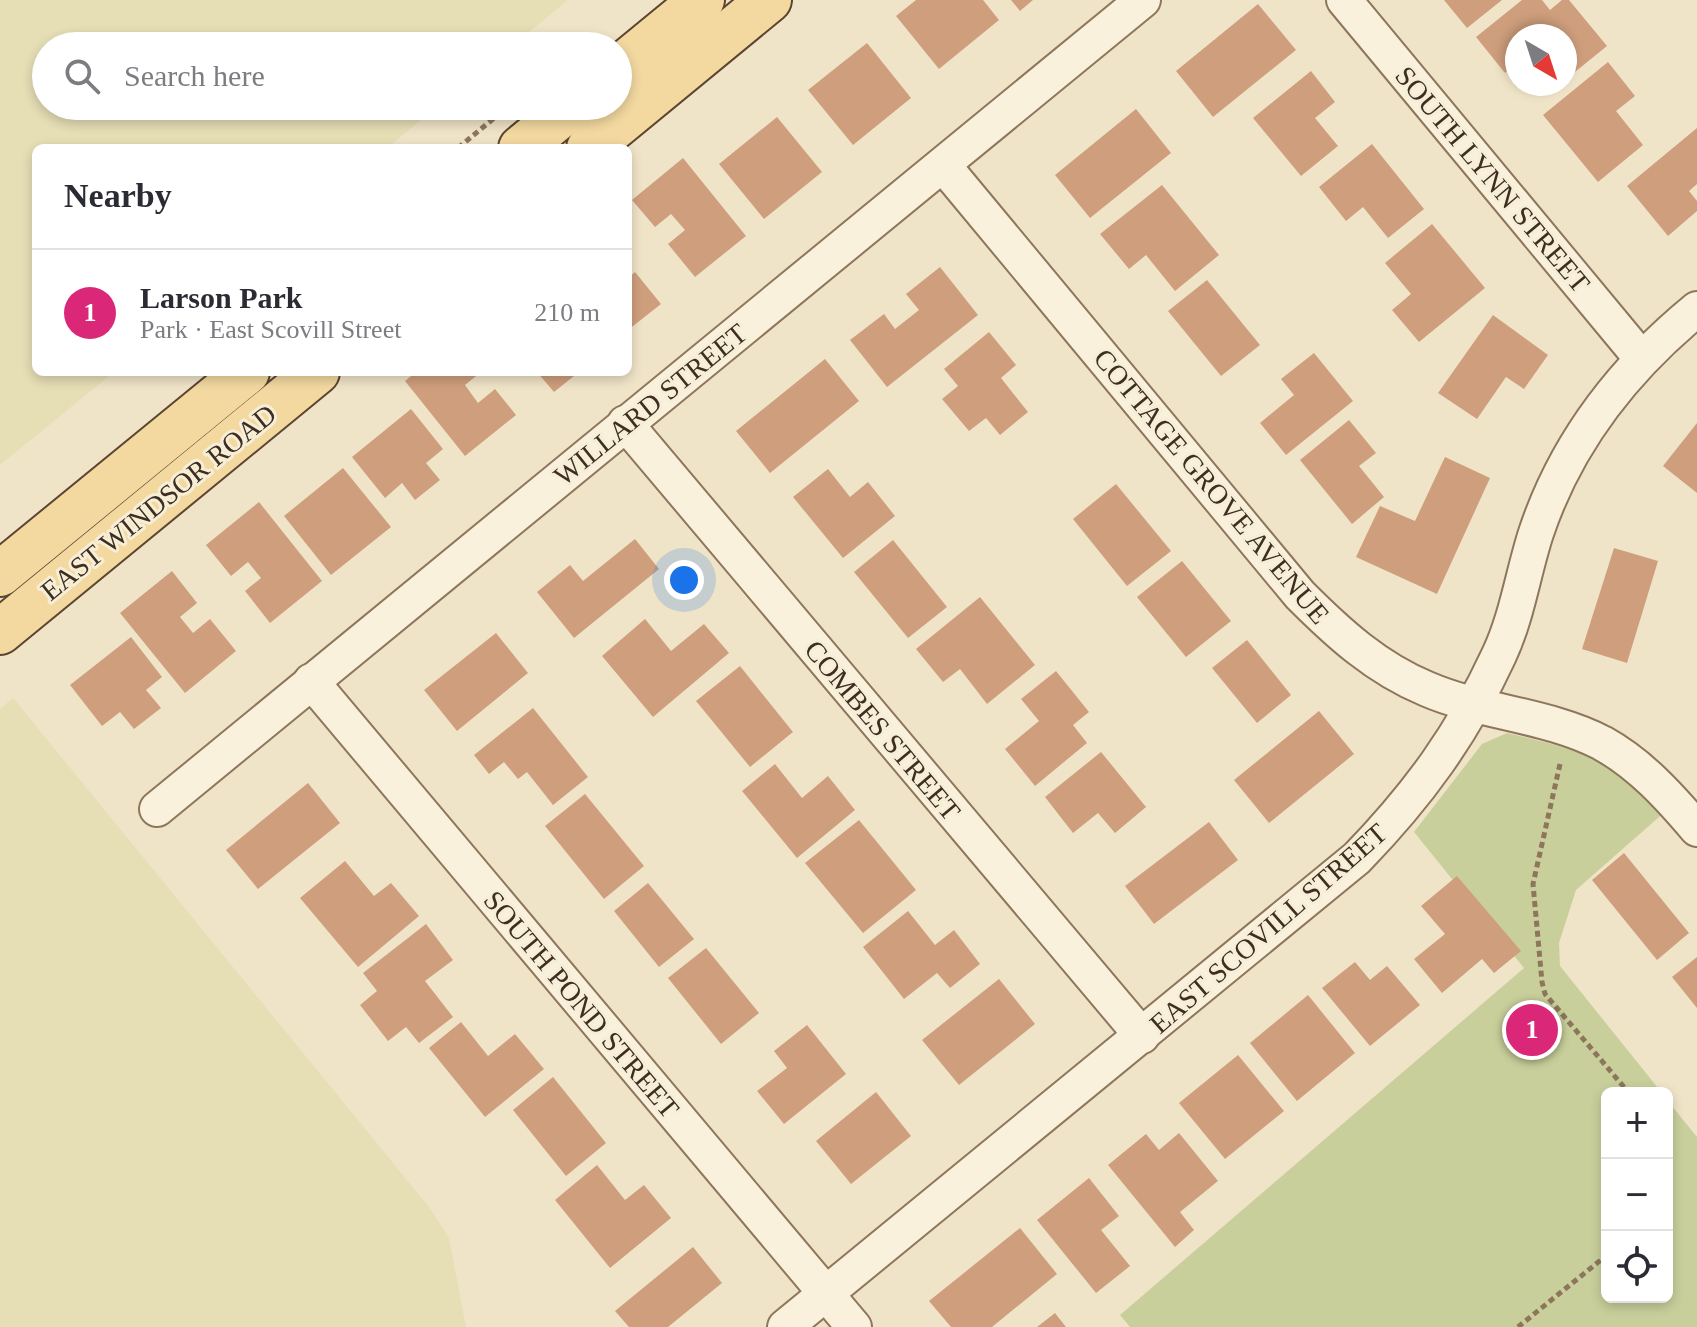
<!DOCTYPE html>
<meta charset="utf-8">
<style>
body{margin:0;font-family:"Times New Roman",serif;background:#f2f2f3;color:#2b2b33}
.controls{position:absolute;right:24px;bottom:24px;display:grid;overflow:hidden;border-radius:12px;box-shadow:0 4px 12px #0003}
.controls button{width:72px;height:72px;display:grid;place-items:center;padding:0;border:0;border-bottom:2px solid #e1e1e2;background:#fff;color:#2b2b33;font:40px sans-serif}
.compass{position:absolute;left:1505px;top:24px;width:72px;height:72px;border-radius:50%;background:#fff;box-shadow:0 4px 12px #0003;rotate:141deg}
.you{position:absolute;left:684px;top:580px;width:28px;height:28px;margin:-20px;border:6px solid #fff;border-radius:50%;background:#1a73e8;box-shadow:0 0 0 12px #1a73e833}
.badge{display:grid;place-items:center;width:52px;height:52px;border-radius:50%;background:#db2777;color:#fff;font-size:26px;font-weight:700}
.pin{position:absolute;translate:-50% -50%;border:4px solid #fff;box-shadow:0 2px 8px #0006}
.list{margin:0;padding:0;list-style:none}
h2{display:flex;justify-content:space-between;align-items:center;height:104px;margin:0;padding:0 32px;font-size:34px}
h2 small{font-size:26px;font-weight:400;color:#7c7c81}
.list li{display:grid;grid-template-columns:52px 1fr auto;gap:24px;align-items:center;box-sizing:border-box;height:128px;padding:0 32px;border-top:2px solid #e1e1e2}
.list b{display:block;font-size:30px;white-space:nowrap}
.list p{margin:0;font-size:26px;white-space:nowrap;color:#7c7c81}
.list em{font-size:26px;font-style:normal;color:#7c7c81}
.icon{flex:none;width:44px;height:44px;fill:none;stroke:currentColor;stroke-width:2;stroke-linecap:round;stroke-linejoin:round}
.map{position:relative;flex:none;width:1697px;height:1327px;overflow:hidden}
.search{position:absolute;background:#fff;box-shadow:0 4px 12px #0003;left:32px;top:32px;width:600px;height:88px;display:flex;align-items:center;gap:20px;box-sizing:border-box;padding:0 28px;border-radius:44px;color:#7c7c81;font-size:30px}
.panel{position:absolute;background:#fff;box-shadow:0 4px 12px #0003;left:32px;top:144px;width:600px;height:232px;border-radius:12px}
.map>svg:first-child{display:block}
.farmland{fill:#e6deb5}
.green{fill:#c9cf9b}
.building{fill:#cf9f7d}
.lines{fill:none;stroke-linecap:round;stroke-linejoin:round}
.minor-casing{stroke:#8d765c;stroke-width:38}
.major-casing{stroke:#5b4430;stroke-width:48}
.path{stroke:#8d765c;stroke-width:5;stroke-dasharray:6 4;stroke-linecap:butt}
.minor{stroke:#faf1dc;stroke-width:34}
.major{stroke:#f3d9a0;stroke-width:44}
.labels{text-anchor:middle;stroke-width:6;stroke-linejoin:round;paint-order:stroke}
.street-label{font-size:28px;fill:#3d2e20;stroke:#f7eed8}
</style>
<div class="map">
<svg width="1697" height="1327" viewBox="0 0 1697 1327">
<rect width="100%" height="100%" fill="#f0e4c8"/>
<g class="farmland">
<path d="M0,0H568L512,46H46V106H438L387,148H36V372H114L0,465Z"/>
<path d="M13,698L429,1207L449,1238L466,1327H0V709Z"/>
</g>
<path class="green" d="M1507,733C1580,750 1610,758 1667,810L1576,890L1559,943L1560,966L1662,1093H1607V1297H1667V1100L1697,1137V1327H1130L1120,1315L1524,968L1414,832L1482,744Z"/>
<g class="building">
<path d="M916,0H983L999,20L939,69L896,16Z"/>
<path d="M1011,0H1033L1020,11Z"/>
<path d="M1444,0H1502L1467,28Z"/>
<path d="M1522,0H1542L1550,10L1562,0H1569L1607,46L1565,80V36H1517V62L1505,73L1476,37Z"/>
<path d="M1258,4L1296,50L1213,117L1176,71Z"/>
<path d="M867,43L911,98L853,145L808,90Z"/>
<path d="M1608,62L1635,96L1616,111L1643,145L1598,182L1543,115Z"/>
<path d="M1311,71L1335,102L1315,118L1338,146L1301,176L1253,118Z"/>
<path d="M1542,84H1560L1549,93Z"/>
<path d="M1136,109L1171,153L1090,218L1055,175Z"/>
<path d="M777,117L822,172L764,219L719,164Z"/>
<path d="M1697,128V184L1689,191L1697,201V211L1668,236L1627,186Z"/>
<path d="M1372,144L1424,209L1388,238L1363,207L1346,221L1319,187Z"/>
<path d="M683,158L746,236L695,277L668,244L685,230L671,214L655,227L632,200Z"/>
<path d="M1162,185L1219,255L1175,291L1146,255L1129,269L1100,234Z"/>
<path d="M1432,224L1485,288L1419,342L1392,310L1411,294L1385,263Z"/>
<path d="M940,267L978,315L887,387L850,340L884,314L895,329L919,310L906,294Z"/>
<path d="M635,272L661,304L628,330V278Z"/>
<path d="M1207,280L1260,345L1221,376L1168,311Z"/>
<path d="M1493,315L1548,355L1524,389L1506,377L1477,419L1438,393Z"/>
<path d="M989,332L1016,365L1001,378L1028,412L1000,435L986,418L969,431L942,399L958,386L944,369Z"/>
<path d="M1314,353L1353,401L1286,455L1260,423L1294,395L1281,379Z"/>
<path d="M825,359L859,401L770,473L736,431Z"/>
<path d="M416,372H481L465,385L478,403L495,389L516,415L465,456L405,381Z"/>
<path d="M537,372H579L554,392Z"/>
<path d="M411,409L443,449L426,463L440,480L415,500L402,483L385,498L352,457Z"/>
<path d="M1349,420L1376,453L1359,466L1384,497L1352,524L1300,460Z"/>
<path d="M1697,423V493L1663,466Z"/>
<path d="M1445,457L1490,478L1437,594L1356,557L1380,506L1415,521Z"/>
<path d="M343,468L391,527L331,575L284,516Z"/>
<path d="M828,469L850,497L868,482L895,516L843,558L793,497Z"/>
<path d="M1116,484L1171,551L1127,586L1073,519Z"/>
<path d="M259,502L322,581L270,623L245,591L261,578L248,562L231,576L206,545Z"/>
<path d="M635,539L659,569L574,638L537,592L570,565L583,581Z"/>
<path d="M893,540L947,607L908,638L854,572Z"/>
<path d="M1614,548L1658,561L1627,663L1582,649Z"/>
<path d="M1182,561L1231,621L1186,657L1137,597Z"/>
<path d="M172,571L197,603L180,617L193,633L210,619L236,651L185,693L120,613Z"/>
<path d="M980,597L1035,665L987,704L960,669L943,682L916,649Z"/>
<path d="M645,619L671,651L704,624L729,653L653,717L602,656Z"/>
<path d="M496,633L528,673L457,731L424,690Z"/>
<path d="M131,637L162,677L146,690L161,708L134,729L120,712L102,726L70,685Z"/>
<path d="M1247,640L1291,695L1257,723L1212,668Z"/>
<path d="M740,666L793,732L750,767L696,701Z"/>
<path d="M1056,671L1089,712L1073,725L1087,743L1035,786L1005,749L1039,721L1021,699Z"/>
<path d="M533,708L588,777L553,805L527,772L518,779L504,762L489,774L474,755Z"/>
<path d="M1319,711L1354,754L1269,823L1234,780Z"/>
<path d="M1101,752L1146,807L1115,833L1098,813L1073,833L1045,797Z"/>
<path d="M775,764L802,798L828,776L855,810L797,858L742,791Z"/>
<path d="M308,783L340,823L258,889L226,850Z"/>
<path d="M585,794L644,866L604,899L545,826Z"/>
<path d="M859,820L916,890L863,933L805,863Z"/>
<path d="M1209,822L1238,860L1154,924L1125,886Z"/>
<path d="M1624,853L1689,933L1657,960L1592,880Z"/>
<path d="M345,861L374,896L391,883L419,916L358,967L300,898Z"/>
<path d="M1457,876L1521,951L1494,973L1482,959L1442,993L1414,959L1445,934L1421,906Z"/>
<path d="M648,883L694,939L659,967L614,911Z"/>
<path d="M908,911L935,945L954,930L980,964L950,988L937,973L904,999L863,947Z"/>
<path d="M426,924L453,960L425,981L453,1017L419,1043L406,1027L388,1041L360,1005L377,991L363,973Z"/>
<path d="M706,948L759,1013L721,1044L668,978Z"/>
<path d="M1697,957V1008L1672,977Z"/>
<path d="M1355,962L1370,980L1387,966L1420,1005L1370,1046L1322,988Z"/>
<path d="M999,979L1035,1024L959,1085L922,1040Z"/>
<path d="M1308,995L1355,1053L1297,1101L1250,1043Z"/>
<path d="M461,1022L488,1056L515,1034L544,1069L485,1117L429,1048Z"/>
<path d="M807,1025L846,1074L784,1124L757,1091L787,1068L774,1051Z"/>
<path d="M1238,1055L1284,1111L1225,1159L1179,1103Z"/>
<path d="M553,1077L606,1143L566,1176L513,1110Z"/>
<path d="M876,1092L911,1136L851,1184L816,1141Z"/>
<path d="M1179,1133L1218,1181L1180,1212L1194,1230L1175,1247L1108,1165L1146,1134L1159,1150Z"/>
<path d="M597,1165L625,1200L644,1185L671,1218L610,1268L555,1200Z"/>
<path d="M1089,1178L1119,1216L1101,1230L1130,1266L1096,1293L1037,1220Z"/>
<path d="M1020,1228L1057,1274L992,1327H951L929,1301Z"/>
<path d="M693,1247L722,1283L668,1327H629L615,1311Z"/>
<path d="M1055,1313L1066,1327H1037Z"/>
</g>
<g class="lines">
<g class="minor-casing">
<g id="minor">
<path d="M1344,0L1642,359"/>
<path d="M943,165L1300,595C1338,633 1376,668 1427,689C1483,713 1548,715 1602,743C1640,764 1669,796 1697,829"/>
<path d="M625,423L1142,1036"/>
<path d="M311,681L854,1327"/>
<path d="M157,809L1143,0"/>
<path d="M785,1327L1357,858C1418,795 1462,735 1499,655C1517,617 1523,573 1536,533C1566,443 1625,368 1697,309"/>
</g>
</g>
<g class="major-casing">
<g id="major">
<path d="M618,69L702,0"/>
<path d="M521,148L572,106"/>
<path d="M589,148L769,0"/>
<path d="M0,574L247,372"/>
<path d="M0,632L317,372"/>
</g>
</g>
<g class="path">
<path d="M458,148L499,114"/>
<path d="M1560,764L1533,884L1542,982L1545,994L1629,1093"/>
<path d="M1518,1327L1607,1255"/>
</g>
<use href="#minor" class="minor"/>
<use href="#major" class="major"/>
</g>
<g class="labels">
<g class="street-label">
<text transform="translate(1493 179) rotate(50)" y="10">SOUTH LYNN STREET</text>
<text transform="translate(650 404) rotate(-39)" y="10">WILLARD STREET</text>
<text transform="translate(1212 486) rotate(50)" y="10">COTTAGE GROVE AVENUE</text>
<text transform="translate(158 502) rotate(-39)" y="10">EAST WINDSOR ROAD</text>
<text transform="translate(883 730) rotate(50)" y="10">COMBES STREET</text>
<text transform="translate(1268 928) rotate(-41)" y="10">EAST SCOVILL STREET</text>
<text transform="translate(582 1004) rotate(50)" y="10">SOUTH POND STREET</text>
</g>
</g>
</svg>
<div class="controls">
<button>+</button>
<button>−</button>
<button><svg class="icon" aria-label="locate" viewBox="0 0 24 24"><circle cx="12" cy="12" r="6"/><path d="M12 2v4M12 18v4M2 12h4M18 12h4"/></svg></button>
</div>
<svg class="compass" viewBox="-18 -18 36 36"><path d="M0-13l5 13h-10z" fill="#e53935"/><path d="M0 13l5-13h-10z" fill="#7c7c81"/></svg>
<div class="you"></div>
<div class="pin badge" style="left:1532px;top:1030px">1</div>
<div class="search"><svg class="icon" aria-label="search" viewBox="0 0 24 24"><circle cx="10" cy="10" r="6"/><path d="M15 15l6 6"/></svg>Search here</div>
<section class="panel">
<h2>Nearby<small></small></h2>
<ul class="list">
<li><span class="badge">1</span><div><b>Larson Park</b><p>Park · East Scovill Street</p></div><em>210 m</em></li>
</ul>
</section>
</div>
